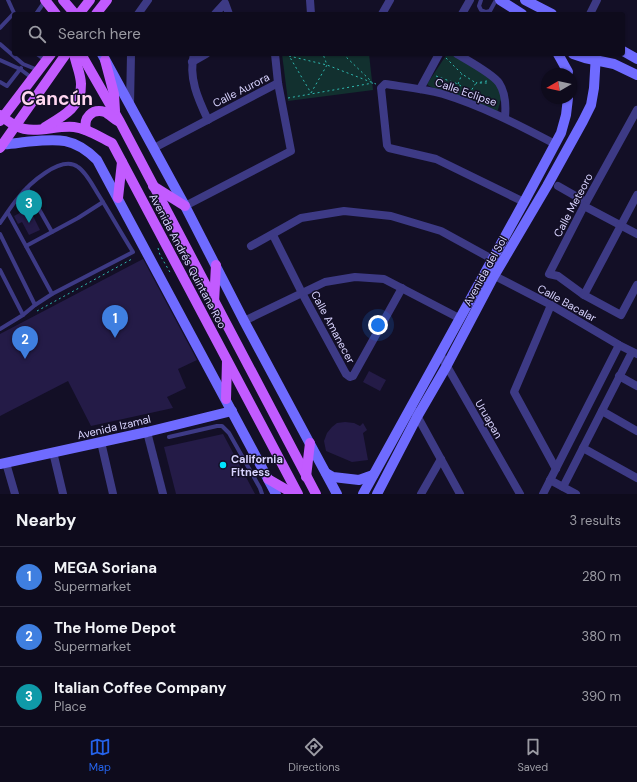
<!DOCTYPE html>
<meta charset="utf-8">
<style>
body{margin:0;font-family:"DM Sans",sans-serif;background:#1c1929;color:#f1f3f6}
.compass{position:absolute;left:541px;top:68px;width:36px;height:36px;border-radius:50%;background:#0e0b1c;box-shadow:0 1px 3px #0004;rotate:261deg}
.you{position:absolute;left:378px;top:325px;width:14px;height:14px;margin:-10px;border:3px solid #fff;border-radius:50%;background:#1a73e8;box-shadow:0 0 0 6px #1a73e833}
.badge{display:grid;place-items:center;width:26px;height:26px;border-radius:50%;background:#2563eb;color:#fff;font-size:13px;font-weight:700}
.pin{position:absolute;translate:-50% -33px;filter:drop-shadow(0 1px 2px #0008)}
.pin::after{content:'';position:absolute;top:21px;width:14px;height:12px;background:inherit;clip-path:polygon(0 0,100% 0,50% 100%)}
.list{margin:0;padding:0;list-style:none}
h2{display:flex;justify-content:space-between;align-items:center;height:52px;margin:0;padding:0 16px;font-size:17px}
h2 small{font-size:13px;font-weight:400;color:#9b9ba3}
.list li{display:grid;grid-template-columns:26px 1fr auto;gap:12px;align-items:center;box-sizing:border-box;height:60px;padding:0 16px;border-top:1px solid #2e2b3b}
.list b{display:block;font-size:15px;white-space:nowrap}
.list p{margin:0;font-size:13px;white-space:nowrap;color:#9b9ba3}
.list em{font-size:13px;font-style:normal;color:#9b9ba3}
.icon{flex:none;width:22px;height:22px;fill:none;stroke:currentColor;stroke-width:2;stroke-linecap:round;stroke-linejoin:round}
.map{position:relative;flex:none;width:637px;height:494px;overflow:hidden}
.search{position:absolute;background:#0e0b1c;box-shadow:0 1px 3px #0004;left:12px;right:12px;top:12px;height:44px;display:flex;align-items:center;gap:10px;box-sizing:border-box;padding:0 14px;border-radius:4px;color:#9b9ba3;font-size:15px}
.sheet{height:232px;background:#0e0b1c}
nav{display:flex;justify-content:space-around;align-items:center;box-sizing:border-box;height:56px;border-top:1px solid #2e2b3b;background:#0e0b1c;font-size:11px;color:#9b9ba3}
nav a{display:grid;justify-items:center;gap:2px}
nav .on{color:#2563eb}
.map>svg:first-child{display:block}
.green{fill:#12302f}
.building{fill:#241b47}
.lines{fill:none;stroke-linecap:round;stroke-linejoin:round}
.path{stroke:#2fb8b0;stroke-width:1;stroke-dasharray:2 3;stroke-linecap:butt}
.lane{stroke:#3d3a85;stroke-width:4}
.street{stroke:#3d3a85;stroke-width:8}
.secondary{stroke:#6f6bff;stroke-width:10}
.primary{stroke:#c25bff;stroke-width:10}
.poi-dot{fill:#00e5ff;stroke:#130f26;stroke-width:1.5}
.labels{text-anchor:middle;stroke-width:3;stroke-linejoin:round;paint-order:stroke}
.street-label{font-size:11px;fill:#d9d4ff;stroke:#130f26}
.poi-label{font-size:11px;font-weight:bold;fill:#d9d4ff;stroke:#130f26;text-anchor:start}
.town-label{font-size:19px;font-weight:bold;fill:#ffd6f0;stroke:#130f26}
</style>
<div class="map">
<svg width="637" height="494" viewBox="0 0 637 494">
<rect width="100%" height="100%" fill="#130f26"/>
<g class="green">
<path d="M282,54H369L373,90L288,101Z"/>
<path d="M447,54H455L497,83L502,96L497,113L429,86L427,84Z"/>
</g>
<g class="building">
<path d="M29,208L40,230L29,235L22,222L18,224L14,216Z"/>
<path d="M143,259L197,360L178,369L186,388L167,397L173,408L91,426L68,381L0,416V334Z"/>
<path d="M369,371L386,380L380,391L363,382Z"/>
<path d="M345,422L354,423L360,426L363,423L367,430L363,433L368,460L352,462L326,451L324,441L327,433L332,427L337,423Z"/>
<path d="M223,434L255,494H176L164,447Z"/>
</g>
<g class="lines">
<g class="path">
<path d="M288,54L311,93"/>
<path d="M343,54L372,82"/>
<path d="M289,56L327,65L376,84"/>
<path d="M446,58L462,74L476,83L469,94"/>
<path d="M436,76L458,84L470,92L497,102"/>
<path d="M487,81L476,83H488"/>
<path d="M458,84L462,74"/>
<path d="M311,93L327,65L323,54"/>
<path d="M288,98L373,83"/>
<path d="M158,248L160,255L171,274"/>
<path d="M37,311L132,259"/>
</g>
<g class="lane">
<path d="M481,0L479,6L481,10L486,12L490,11L496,0"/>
<path d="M36,14L45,1"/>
<path d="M0,28L14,13L8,0"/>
<path d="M0,44L23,64L38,70"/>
<path d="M37,54L45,60"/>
<path d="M0,60L20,69L32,78"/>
<path d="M0,82L7,86L21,68"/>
<path d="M27,188L52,232"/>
<path d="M8,213L52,294"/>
<path d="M0,223C6,215 11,206 18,198C28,185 61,154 78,167C86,172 93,186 98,194C110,213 121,233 133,252L52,294L35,305L0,234"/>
<path d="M26,246L78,218L103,202"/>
<path d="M0,270L23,315L0,329"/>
<path d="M23,315L35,305"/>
<path d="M169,437L217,426H222L229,433L260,488L262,494"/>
</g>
<g class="street">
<path d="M310,0L311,14"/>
<path d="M138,14L148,0"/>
<path d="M215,14L225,3L229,14"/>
<path d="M382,14L390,0"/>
<path d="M462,14L470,0"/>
<path d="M590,14L597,0"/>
<path d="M194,54C188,77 198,99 208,120"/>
<path d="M457,54C467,60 493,74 499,83C505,92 506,106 505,117"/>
<path d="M192,62L206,54"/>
<path d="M420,89L439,54"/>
<path d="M130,105L131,54"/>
<path d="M637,110L584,206L549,274L558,276L584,295L621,315L637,285"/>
<path d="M154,148L278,83"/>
<path d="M558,186L586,202"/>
<path d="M524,202L436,159L389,148L387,145L381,88L385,84C405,87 424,89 443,94C482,106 519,125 555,144"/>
<path d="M185,206L291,151L278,83L275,54"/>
<path d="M584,206L637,234"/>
<path d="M273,235L302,293L346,374L350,377L353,376L402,288"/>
<path d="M251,246L301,218L344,211L391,216L441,231L492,259"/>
<path d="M489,273L551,305L619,345L637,354"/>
<path d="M584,295L637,195"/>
<path d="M551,305L514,392L556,469"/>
<path d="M244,321L325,282L355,277L384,279L459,318"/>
<path d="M440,354L520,494"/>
<path d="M619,376L637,386"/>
<path d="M602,411L637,431"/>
<path d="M415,412L460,494"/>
<path d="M147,432L163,494"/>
<path d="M101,442L113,494"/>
<path d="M583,448L637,478"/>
<path d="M53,452L63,494"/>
<path d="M6,463L15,494"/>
<path d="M550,480L576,494"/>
<path d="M563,487L632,352"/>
<path d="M421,494L441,459"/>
<path d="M543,494L619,345"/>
</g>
<g class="secondary">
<path d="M500,0L522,14"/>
<path d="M525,0L552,14"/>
<path d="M623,51L637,59"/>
<path d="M102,54L185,206L244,321L337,494"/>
<path d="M558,54L568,72"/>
<path d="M573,54L585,58L614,64L637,75"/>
<path d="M0,144C8,145 17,143 25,142C56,139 73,136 97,160L276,494"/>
<path d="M0,464L147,432L232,411"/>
<path d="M326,473L333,477L359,480L373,475"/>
<path d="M363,494L524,202L561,133L566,115L568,98"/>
<path d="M377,494L417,417L446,367L494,276L547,186L583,121L591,105L594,88L596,54"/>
</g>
<g class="primary">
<path d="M45,0L56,14"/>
<path d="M63,0L75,14"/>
<path d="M79,14L90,0"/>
<path d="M96,14L107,0"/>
<path d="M81,54L120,122L316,494"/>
<path d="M105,60L114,94L115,111"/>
<path d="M0,115C5,119 10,123 16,126C34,135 55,125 74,127C89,129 99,137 112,143L298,494"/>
<path d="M0,121L51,54"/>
<path d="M45,127C62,117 82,107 81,84C81,75 76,64 74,54"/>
<path d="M86,130C83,118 92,108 105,112C109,114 114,119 118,121"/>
<path d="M0,148L66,54"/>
<path d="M153,186L185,206"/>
<path d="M118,198L122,162"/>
<path d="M214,303L216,265"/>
<path d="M226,399L227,361"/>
<path d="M306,477L310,443"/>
<path d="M268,479L294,494"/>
</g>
</g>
<circle class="poi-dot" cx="223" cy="465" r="4"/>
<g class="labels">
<g class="street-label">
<text transform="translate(241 90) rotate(-27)" y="4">Calle Aurora</text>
<text transform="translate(466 92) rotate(19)" y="4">Calle Eclipse</text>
<text transform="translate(573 205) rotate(-62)" y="4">Calle Meteoro</text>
<text transform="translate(188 261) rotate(62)" y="4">Avenida Andrés Quintana Roo</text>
<text transform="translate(485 271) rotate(-61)" y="4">Avenida del Sol</text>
<text transform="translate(567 303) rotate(29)" y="4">Calle Bacalar</text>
<text transform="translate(333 327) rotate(62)" y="4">Calle Amanecer</text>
<text transform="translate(489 419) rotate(60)" y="4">Uruapan</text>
<text transform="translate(114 427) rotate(-13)" y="4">Avenida Izamal</text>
</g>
<g class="poi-label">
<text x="231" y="463">California<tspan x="231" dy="13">Fitness</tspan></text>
</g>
<g class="town-label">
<text x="57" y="105">Cancún</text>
</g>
</g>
</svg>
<svg class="compass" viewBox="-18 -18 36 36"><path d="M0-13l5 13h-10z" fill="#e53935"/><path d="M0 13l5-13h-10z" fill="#9b9ba3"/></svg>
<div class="you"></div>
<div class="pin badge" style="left:115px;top:338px;background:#3f7fe0">1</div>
<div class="pin badge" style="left:25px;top:359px;background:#3f7fe0">2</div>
<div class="pin badge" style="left:29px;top:223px;background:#0f9aa8">3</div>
<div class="search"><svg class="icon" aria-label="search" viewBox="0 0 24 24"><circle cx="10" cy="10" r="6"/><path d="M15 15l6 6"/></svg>Search here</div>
</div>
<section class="sheet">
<h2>Nearby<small>3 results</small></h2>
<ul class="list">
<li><span class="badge" style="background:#3f7fe0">1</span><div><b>MEGA Soriana</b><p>Supermarket</p></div><em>280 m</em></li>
<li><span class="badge" style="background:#3f7fe0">2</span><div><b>The Home Depot</b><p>Supermarket</p></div><em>380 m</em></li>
<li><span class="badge" style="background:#0f9aa8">3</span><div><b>Italian Coffee Company</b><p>Place</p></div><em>390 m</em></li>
</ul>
</section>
<nav>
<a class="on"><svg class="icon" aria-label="map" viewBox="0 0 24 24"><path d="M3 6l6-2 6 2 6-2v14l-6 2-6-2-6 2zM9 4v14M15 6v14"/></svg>Map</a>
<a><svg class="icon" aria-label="directions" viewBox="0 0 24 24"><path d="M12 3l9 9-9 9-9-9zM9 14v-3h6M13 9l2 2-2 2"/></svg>Directions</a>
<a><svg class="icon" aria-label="saved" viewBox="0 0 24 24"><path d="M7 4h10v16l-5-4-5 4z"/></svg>Saved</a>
</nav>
